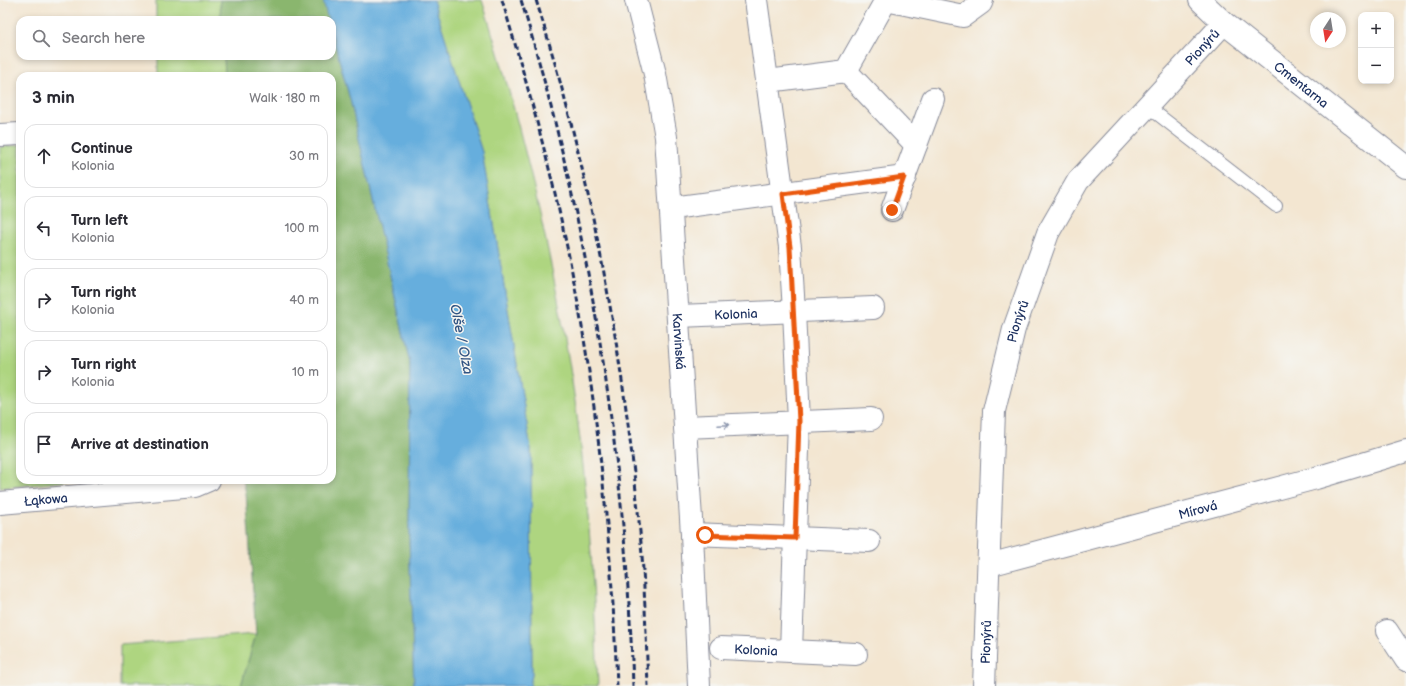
<!DOCTYPE html>
<meta charset="utf-8">
<style>
body{margin:0;font-family:"Balsamiq Sans",sans-serif;background:#f7f7f7;color:#2b2b33}
.controls{position:absolute;right:12px;top:12px;display:grid;overflow:hidden;border-radius:8px;box-shadow:0 2px 6px #0003}
.controls button{width:36px;height:36px;display:grid;place-items:center;padding:0;border:0;border-bottom:1px solid #e1e1e2;background:#fff;color:#2b2b33;font:20px sans-serif}
.compass{position:absolute;left:1310px;top:12px;width:36px;height:36px;border-radius:50%;background:#fff;box-shadow:0 2px 6px #0003;rotate:192deg}
.stop{position:absolute;width:12px;height:12px;margin:-9px;border:3px solid #ea580c;border-radius:50%;background:#fff}
.stop.end{background:#ea580c;border-color:#fff;box-shadow:0 1px 4px #0008}
.list{margin:0;padding:0;list-style:none}
h2{display:flex;justify-content:space-between;align-items:center;height:52px;margin:0;padding:0 16px;font-size:17px}
h2 small{font-size:13px;font-weight:400;color:#7c7c81}
.list li{display:grid;grid-template-columns:26px 1fr auto;gap:12px;align-items:center;box-sizing:border-box;height:64px;margin:0 8px 8px;padding:0 8px;border:1px solid #e1e1e2;border-radius:12px}
.list b{display:block;font-size:15px;white-space:nowrap}
.list p{margin:0;font-size:13px;white-space:nowrap;color:#7c7c81}
.list em{font-size:13px;font-style:normal;color:#7c7c81}
.icon{flex:none;width:22px;height:22px;fill:none;stroke:currentColor;stroke-width:2;stroke-linecap:round;stroke-linejoin:round}
.map{position:relative;flex:none;width:1406px;height:686px;overflow:hidden}
.search{position:absolute;background:#fff;box-shadow:0 2px 6px #0003;left:16px;top:16px;width:320px;height:44px;display:flex;align-items:center;gap:10px;box-sizing:border-box;padding:0 14px;border-radius:12px;color:#7c7c81;font-size:15px}
.panel{position:absolute;background:#fff;box-shadow:0 2px 6px #0003;left:16px;top:72px;width:320px;height:412px;border-radius:12px}
.map>svg:first-child{display:block}
.green{fill:#aed580;stroke:#64826f}
.forest{fill:#8ab66e;stroke:#527266}
.water{fill:#66aedd;stroke:#406e9e}
.lines{fill:none;stroke-linecap:round;stroke-linejoin:round}
.lane-casing{stroke:#878a98;stroke-width:14}
.street-casing{stroke:#878a98;stroke-width:24}
.secondary-casing{stroke:#878a98;stroke-width:24}
.lane{stroke:#fff;stroke-width:12}
.street{stroke:#fff;stroke-width:22}
.secondary{stroke:#fff;stroke-width:22}
.rail{stroke:#1b2f5e;stroke-width:3;stroke-dasharray:6 3;stroke-linecap:butt}
.oneway{stroke:#8d97ae}
.route{stroke:#ea580c;stroke-width:5}
.labels{text-anchor:middle;stroke-width:3;stroke-linejoin:round;paint-order:stroke}
.street-label{font-size:13px;fill:#1b2f5e;stroke:#f6f6f2}
.water-label{font-size:14px;font-style:italic;fill:#325584;stroke:#f6f6f2}
</style>
<div class="map">
<svg width="1406" height="686" viewBox="0 0 1406 686">
<rect width="100%" height="100%" fill="#f6f6f2"/>
<filter id="ink" filterUnits="userSpaceOnUse"><feTurbulence type="fractalNoise" baseFrequency=".025" numOctaves="2"/><feDisplacementMap in="SourceGraphic" scale="8" xChannelSelector="R" yChannelSelector="G"/><feConvolveMatrix kernelMatrix="1 2 1 2 8 2 1 2 1" color-interpolation-filters="sRGB"/></filter>
<filter id="wash" filterUnits="userSpaceOnUse"><feTurbulence type="fractalNoise" baseFrequency=".012" numOctaves="4" result="noise"/><feDisplacementMap in="SourceGraphic" scale="16" xChannelSelector="R" yChannelSelector="G"/><feGaussianBlur stdDeviation="0.9" result="paint"/><feColorMatrix in="noise" values="0 0 0 0 0 0 0 0 0 0 0 0 0 0 0 0 0 1.4 0 .05"/><feComposite in="paint" operator="in"/></filter>
<g filter="url(#wash)">
<rect width="100%" height="100%" fill="#f3e6d1"/>
<g class="green">
<path d="M156,0H220L221,20H156Z"/>
<path d="M433,0H482C520,121 550,244 570,368C587,473 594,580 598,686H530L532,674L531,449L482,152Z"/>
<path d="M158,56H224L225,76H158Z"/>
<path d="M20,145V480H80L0,488V147Z"/>
<path d="M256,634L241,686H120V645Z"/>
</g>
<g class="forest">
<path d="M220,0H323L328,20H221Z"/>
<path d="M332,33L350,99L410,363L409,536L414,686H241L256,634L246,493L243,480H332V76H225L224,56H332Z"/>
</g>
<path class="water" d="M323,0H433L482,152L531,449L532,674L530,686H414L409,536L410,363L350,99L332,33V20H328Z"/>
</g>
<g filter="url(#ink)">
<g class="lines">
<g class="lane-casing">
<path id="lane" d="M1147,106L1276,206"/>
</g>
<g class="street-casing">
<g id="street">
<path d="M756,0L790,247L794,311L799,421L791,651"/>
<path d="M886,0L963,16L981,3L982,0"/>
<path id="s1" d="M1200,0L1224,23L1406,167"/>
<path d="M846,71L916,145"/>
<path d="M768,81L846,71L886,0"/>
<path d="M0,135L20,134"/>
<path d="M672,208L905,177"/>
<path d="M892,210L933,99"/>
<path id="s2" d="M679,316L873,308"/>
<path d="M685,427L871,419"/>
<path id="s3" d="M0,503L195,486L209,480"/>
<path d="M692,534L869,541"/>
<path id="s4" d="M989,565L1316,478L1406,451"/>
<path d="M1387,631L1406,660"/>
<path id="s5" d="M721,648L856,654"/>
<path id="s6" d="M984,686L994,411L1014,329L1048,233L1078,181L1224,23"/>
</g>
</g>
<g class="secondary-casing">
<g id="secondary">
<path id="s7" d="M636,0L655,74L666,137L692,534L699,686"/>
</g>
</g>
<use href="#lane" class="lane"/>
<use href="#street" class="street"/>
<use href="#secondary" class="secondary"/>
<g class="rail">
<path d="M502,0C530,93 556,187 574,282C599,415 612,551 617,686"/>
<path d="M521,0C589,223 625,453 633,686"/>
<path d="M536,0C591,174 625,361 641,543C645,590 646,638 648,686"/>
</g>
</g>
<defs><path id="oneway-shaft" d="M-6 0H5M1.5-3L5.5 0L1.5 3" fill="none" stroke-width="1.6" stroke-linecap="round" stroke-linejoin="round"/></defs>
<use class="oneway" href="#oneway-shaft" transform="translate(724 425) rotate(-3)"/>
</g>
<g class="lines" filter="url(#ink)">
<path class="route" d="M705,535L795,538L799,421L790,247L783,194L904,177L892,210"/>
</g>
<g class="labels">
<g class="street-label">
<text dy="5" stroke="none"><textPath href="#s6" startOffset="704">Pionýrů</textPath></text>
<text dy="5" stroke="none"><textPath href="#s1" startOffset="132">Cmentarna</textPath></text>
<text dy="5" stroke="none"><textPath href="#s2" startOffset="57">Kolonia</textPath></text>
<text dy="5" stroke="none"><textPath href="#s6" startOffset="368">Pionýrů</textPath></text>
<text dy="5" stroke="none"><textPath href="#s7" startOffset="345">Karvinská</textPath></text>
<text dy="5" stroke="none"><textPath href="#s3" startOffset="46">Łąkowa</textPath></text>
<text dy="5" stroke="none"><textPath href="#s4" startOffset="216">Mírová</textPath></text>
<text dy="5" stroke="none"><textPath href="#s6" startOffset="44">Pionýrů</textPath></text>
<text dy="5" stroke="none"><textPath href="#s5" startOffset="35">Kolonia</textPath></text>
</g>
<g class="water-label">
<text transform="translate(462 339) rotate(79)" y="5">Olše / Olza</text>
</g>
</g>
</svg>
<div class="controls">
<button>+</button>
<button>−</button>
</div>
<svg class="compass" viewBox="-18 -18 36 36"><path d="M0-13l5 13h-10z" fill="#e53935"/><path d="M0 13l5-13h-10z" fill="#7c7c81"/></svg>
<div class="stop" style="left:705px;top:535px"></div>
<div class="stop end" style="left:892px;top:210px"></div>
<div class="search"><svg class="icon" aria-label="search" viewBox="0 0 24 24"><circle cx="10" cy="10" r="6"/><path d="M15 15l6 6"/></svg>Search here</div>
<section class="panel">
<h2>3 min<small>Walk · 180 m</small></h2>
<ul class="list">
<li><svg class="icon" aria-label="ahead" viewBox="0 0 24 24"><path d="M12 20V5M6 11l6-6 6 6"/></svg><div><b>Continue</b><p>Kolonia</p></div><em>30 m</em></li>
<li><svg class="icon" aria-label="left" viewBox="0 0 24 24"><path d="M17 20v-9H6M10 6l-5 5 5 5"/></svg><div><b>Turn left</b><p>Kolonia</p></div><em>100 m</em></li>
<li><svg class="icon" aria-label="right" viewBox="0 0 24 24"><path d="M7 20v-9h11M14 6l5 5-5 5"/></svg><div><b>Turn right</b><p>Kolonia</p></div><em>40 m</em></li>
<li><svg class="icon" aria-label="right" viewBox="0 0 24 24"><path d="M7 20v-9h11M14 6l5 5-5 5"/></svg><div><b>Turn right</b><p>Kolonia</p></div><em>10 m</em></li>
<li><svg class="icon" aria-label="arrive" viewBox="0 0 24 24"><path d="M6 21V4h12l-3 4 3 4H6"/></svg><div><b>Arrive at destination</b></div></li>
</ul>
</section>
</div>
